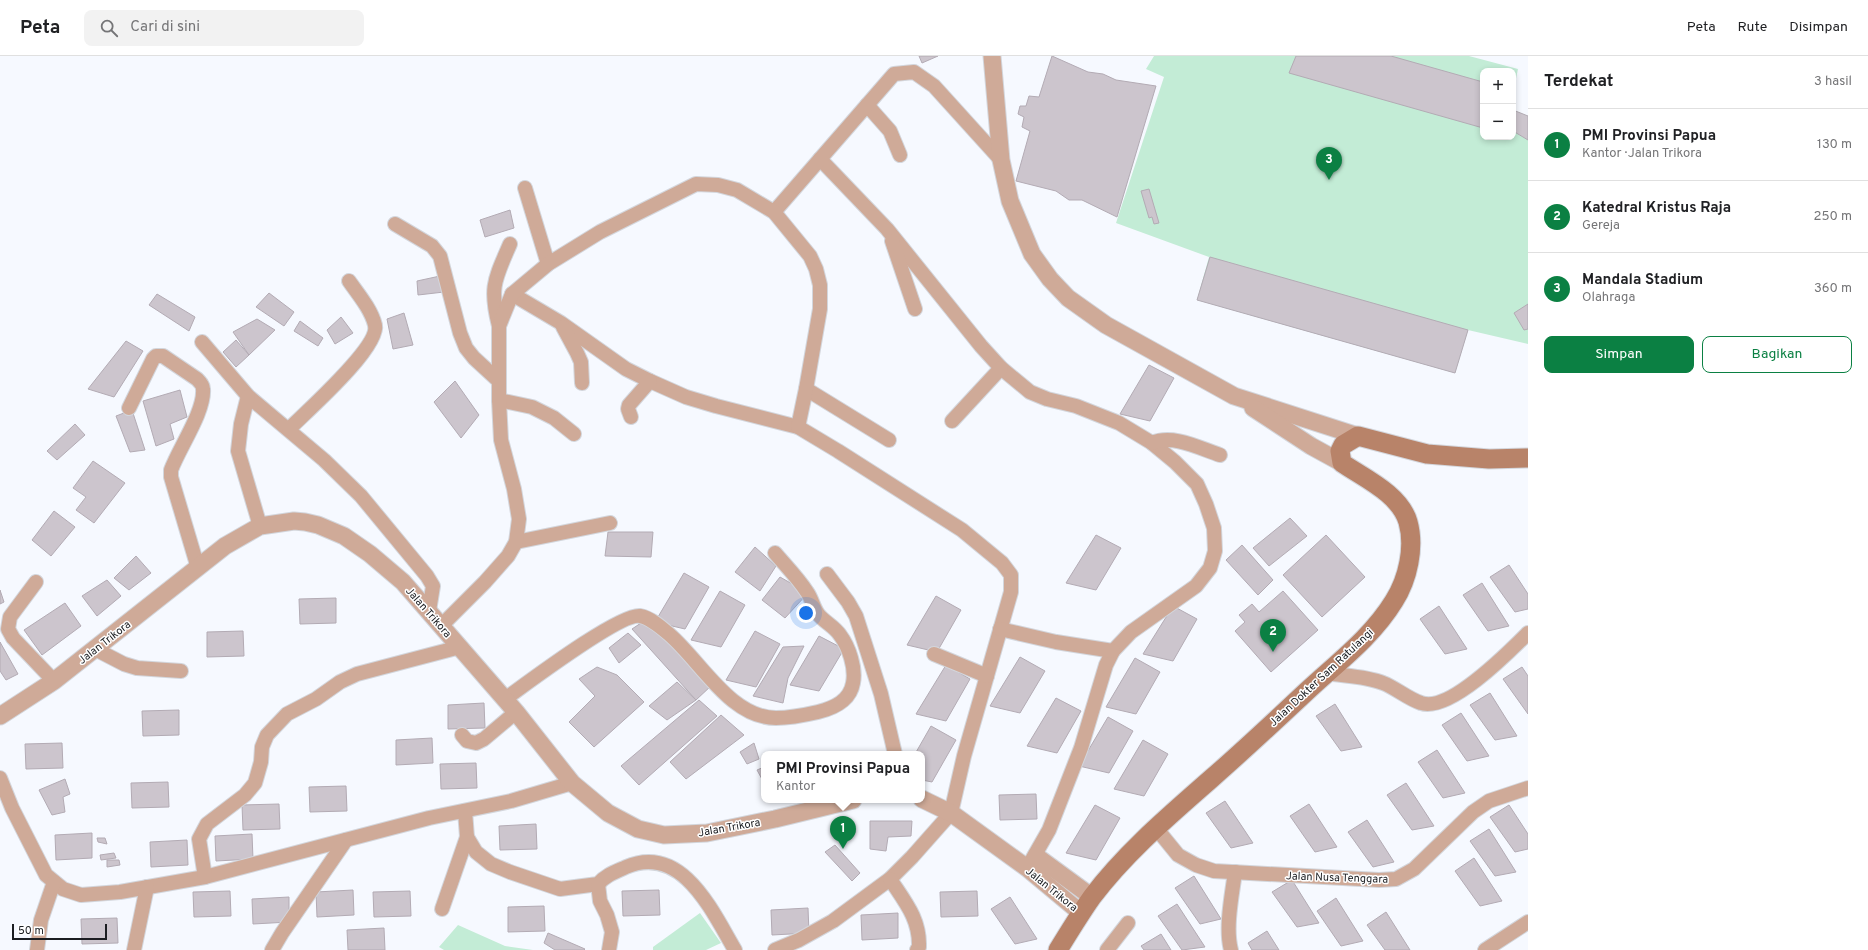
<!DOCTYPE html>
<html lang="id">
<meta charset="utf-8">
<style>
body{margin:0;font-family:Overpass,sans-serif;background:#f2f2f2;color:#202124}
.controls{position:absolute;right:12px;top:12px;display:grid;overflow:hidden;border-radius:8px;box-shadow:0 2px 6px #0003}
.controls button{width:36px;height:36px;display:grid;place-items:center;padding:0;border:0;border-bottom:1px solid #e0e0e0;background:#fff;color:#202124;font:20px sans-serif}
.scale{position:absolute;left:12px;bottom:10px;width:95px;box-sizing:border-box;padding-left:4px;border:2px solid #1c1e22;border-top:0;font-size:11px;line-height:14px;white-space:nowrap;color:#1c1e22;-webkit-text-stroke:3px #fff;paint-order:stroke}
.you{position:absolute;left:806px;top:557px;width:14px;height:14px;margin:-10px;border:3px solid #fff;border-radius:50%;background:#1a73e8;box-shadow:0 0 0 6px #1a73e833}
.badge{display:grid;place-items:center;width:26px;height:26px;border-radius:50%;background:#0b8043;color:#fff;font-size:13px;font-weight:700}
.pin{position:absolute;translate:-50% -33px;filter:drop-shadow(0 1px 2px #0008)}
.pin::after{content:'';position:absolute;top:21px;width:14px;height:12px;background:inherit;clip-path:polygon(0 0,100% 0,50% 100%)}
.popup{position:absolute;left:761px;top:695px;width:164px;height:52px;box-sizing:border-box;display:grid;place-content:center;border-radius:8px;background:#fff;filter:drop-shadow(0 1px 3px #0005);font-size:13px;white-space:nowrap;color:#757577}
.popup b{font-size:15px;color:#202124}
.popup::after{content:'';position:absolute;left:50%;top:100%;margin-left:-8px;border:8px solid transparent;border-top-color:#fff}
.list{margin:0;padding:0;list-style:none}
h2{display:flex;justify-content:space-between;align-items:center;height:52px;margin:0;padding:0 16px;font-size:17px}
h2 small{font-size:13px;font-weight:400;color:#757577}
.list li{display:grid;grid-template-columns:26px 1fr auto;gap:12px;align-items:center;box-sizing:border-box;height:72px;padding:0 16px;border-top:1px solid #e0e0e0}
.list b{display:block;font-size:15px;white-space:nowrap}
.list p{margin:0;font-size:13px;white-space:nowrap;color:#757577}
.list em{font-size:13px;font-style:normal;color:#757577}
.actions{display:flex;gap:8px;padding:12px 16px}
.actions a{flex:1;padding:9px 0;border:1px solid #0b8043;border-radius:8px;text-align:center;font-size:14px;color:#0b8043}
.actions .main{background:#0b8043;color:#fff}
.icon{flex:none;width:22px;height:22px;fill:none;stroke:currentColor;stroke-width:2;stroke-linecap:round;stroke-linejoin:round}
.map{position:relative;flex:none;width:1528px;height:894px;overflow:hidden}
header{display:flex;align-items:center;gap:24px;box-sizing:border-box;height:56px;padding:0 20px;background:#fff;border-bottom:1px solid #e0e0e0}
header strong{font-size:19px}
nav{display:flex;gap:22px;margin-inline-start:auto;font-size:14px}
.search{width:280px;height:36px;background:#f2f2f2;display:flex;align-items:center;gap:10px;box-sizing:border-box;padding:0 14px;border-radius:8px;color:#757577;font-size:15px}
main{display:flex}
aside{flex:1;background:#fff}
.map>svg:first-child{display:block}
.green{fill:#c3ecd6}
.building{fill:#ccc5cd;stroke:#b3abb4}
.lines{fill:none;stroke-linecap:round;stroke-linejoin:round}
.minor-casing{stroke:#d3d6dc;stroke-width:16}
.tertiary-casing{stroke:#d3d6dc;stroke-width:19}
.secondary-casing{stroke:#d3d6dc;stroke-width:21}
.minor{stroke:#cfaa98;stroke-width:14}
.tertiary{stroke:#cfaa98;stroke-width:17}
.secondary{stroke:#b88369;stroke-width:19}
.labels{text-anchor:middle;stroke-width:3;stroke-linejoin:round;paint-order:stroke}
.street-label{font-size:11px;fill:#1c1e22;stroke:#fff}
</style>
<header>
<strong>Peta</strong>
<div class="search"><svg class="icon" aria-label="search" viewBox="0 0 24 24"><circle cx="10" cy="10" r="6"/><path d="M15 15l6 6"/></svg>Cari di sini</div>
<nav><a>Peta</a><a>Rute</a><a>Disimpan</a></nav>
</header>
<main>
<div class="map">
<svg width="1528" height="894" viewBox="0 0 1528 894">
<rect width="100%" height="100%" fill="#f6f9ff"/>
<g class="green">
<path d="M1154,0H1469L1518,13L1513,37V15H1483V81H1513V54L1528,60V288L1468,274L1455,317L1197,244L1209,201L1116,167L1164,21L1146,13Z"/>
<path d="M700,857L721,887L706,894H653V891Z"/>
<path d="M458,869L505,890L533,894H444L439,891Z"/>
</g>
<g class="building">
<path d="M919,0H938L922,7Z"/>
<path d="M1052,0L1088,16L1103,18L1116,24L1156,30L1117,161L1082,144H1069L1056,135L1016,125L1030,75L1022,71L1024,61L1018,58L1020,50H1026L1029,40L1039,41Z"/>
<path d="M1296,0H1391L1483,26V72L1289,17Z"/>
<path d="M1513,54L1528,60V84L1513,75Z"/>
<path d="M1149,133L1159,167L1154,168L1152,161L1149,162L1141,135Z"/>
<path d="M510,154L514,172L485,181L480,164Z"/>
<path d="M1210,201L1468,274L1455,317L1197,244Z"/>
<path d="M440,220L444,236L418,239L417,225Z"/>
<path d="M269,237L294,256L284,270L256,251Z"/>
<path d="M157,238L195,261L189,275L149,249Z"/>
<path d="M1528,248V273L1524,274L1514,257Z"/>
<path d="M404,257L413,289L393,293L387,263Z"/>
<path d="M341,261L353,277L335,288L327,274Z"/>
<path d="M257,263L275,274L249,299L233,276Z"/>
<path d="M300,265L323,282L318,290L294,275Z"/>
<path d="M236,284L249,299L236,311L223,296Z"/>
<path d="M126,285L143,295L114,341L88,333Z"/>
<path d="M1149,309L1174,322L1150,365L1120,358Z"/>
<path d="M455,325L479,359L461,382L434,346Z"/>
<path d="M180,334L187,361L170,368L174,383L156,390L143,345Z"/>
<path d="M132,354L145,394L130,396L116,360Z"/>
<path d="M75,368L85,379L57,404L47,395Z"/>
<path d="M93,405L125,427L94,467L76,454L86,441L73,432Z"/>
<path d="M54,455L75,471L51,500L32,484Z"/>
<path d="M1290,462L1307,480L1269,510L1253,492Z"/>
<path d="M608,476H653L651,501L605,500Z"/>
<path d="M1096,479L1121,492L1096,534L1066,527Z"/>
<path d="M1326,479L1365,521L1322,561L1283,519Z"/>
<path d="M1242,489L1273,524L1258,539L1226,504Z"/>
<path d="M755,491L776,510L760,535L735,516Z"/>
<path d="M136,500L151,517L129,534L114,522Z"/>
<path d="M1509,509L1528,538V553L1515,556L1490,521Z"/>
<path d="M684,517L709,531L685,573L655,566Z"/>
<path d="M780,521L808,537L785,562L762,544Z"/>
<path d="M107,524L121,540L97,560L82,540Z"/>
<path d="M1482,527L1509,570L1488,575L1463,539Z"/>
<path d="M0,534L4,546L0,548Z"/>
<path d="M720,535L745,549L721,591L691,584Z"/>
<path d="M1283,535L1318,574L1271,616L1235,575L1245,566L1239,559L1252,548L1259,556Z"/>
<path d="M936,540L961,554L937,596L907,589Z"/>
<path d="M336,542V567L300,568L299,543Z"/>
<path d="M65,547L81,570L42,599L24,574Z"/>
<path d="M1173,550L1197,563L1173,605L1143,598Z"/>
<path d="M1439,550L1467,593L1445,598L1420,563Z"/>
<path d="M647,563L712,629L696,644L632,573Z"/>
<path d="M243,575L244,600L207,601V576Z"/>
<path d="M755,575L780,588L756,631L726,624Z"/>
<path d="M628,577L641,589L619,607L609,592Z"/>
<path d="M819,580L844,593L819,635L790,629Z"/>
<path d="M0,586L18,618L6,624L0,615Z"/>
<path d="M804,590L788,622L783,647L753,640L783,591Z"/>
<path d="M1020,601L1045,615L1020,657L990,650Z"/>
<path d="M1135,602L1160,616L1136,658L1106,651Z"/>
<path d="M946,609L970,623L946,665L916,658Z"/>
<path d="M597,611L617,619L644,646L594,691L569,666L595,640L579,623Z"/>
<path d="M1522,611L1528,620V658L1503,623Z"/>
<path d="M677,626L696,644L667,664L649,650Z"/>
<path d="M1490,637L1517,680L1495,684L1470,649Z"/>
<path d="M1056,642L1081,655L1057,697L1027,690Z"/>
<path d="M699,644L717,660L639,729L621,710Z"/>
<path d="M484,647L485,672L448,673V649Z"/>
<path d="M1335,648L1362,691L1341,695L1316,660Z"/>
<path d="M179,654V679L143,680L142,655Z"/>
<path d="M1461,657L1489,700L1467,705L1442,669Z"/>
<path d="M721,659L744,679L686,723L670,706Z"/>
<path d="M1108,661L1133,675L1109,717L1079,710Z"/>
<path d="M931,670L956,684L932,726L922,724V698H915Z"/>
<path d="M432,682L433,707L396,709V684Z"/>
<path d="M1143,684L1168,698L1144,740L1114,733Z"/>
<path d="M62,687L63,712L26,713L25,688Z"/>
<path d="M754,687L759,703L747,708L740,696Z"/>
<path d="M1437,694L1465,737L1443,742L1418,706Z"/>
<path d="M476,707L477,732L441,733L440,708Z"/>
<path d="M764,711V725H763L757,714Z"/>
<path d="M65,723L70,738L63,741L65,756L52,759L39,734Z"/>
<path d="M168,726L169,751L132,752L131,727Z"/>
<path d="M1406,727L1434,770L1412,774L1387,739Z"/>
<path d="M346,730L347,755L310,756L309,731Z"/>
<path d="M1036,738L1037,763L1000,764L999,739Z"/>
<path d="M1225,745L1253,787L1231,792L1206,757Z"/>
<path d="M279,748L280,773L243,774L242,749Z"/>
<path d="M1309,748L1337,791L1315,796L1290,760Z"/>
<path d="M1095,749L1120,762L1096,804L1066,797Z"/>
<path d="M1509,749L1528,778V793L1515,796L1490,761Z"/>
<path d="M1367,764L1394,806L1373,811L1348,776Z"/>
<path d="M870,765H912L911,780L888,781L886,795L870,793Z"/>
<path d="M536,768L537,793L500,794L499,770Z"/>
<path d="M1489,773L1516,816L1495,820L1470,785Z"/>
<path d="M92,777V802L56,804L55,779Z"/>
<path d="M252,778L253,803L216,805L215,780Z"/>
<path d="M97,782H105L107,788L98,786Z"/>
<path d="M187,784L188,809L151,811L150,786Z"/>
<path d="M835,789L860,817L852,825L825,796Z"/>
<path d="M114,797L116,802L101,804L100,799Z"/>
<path d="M1474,802L1502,845L1480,850L1455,815Z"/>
<path d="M107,804H119L120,809L107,811Z"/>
<path d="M1194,820L1221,863L1200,868L1175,832Z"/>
<path d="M1292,824L1319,867L1297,871L1272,836Z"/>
<path d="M353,834L354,859L317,861L316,836Z"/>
<path d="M659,834L660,859L623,860L622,835Z"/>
<path d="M230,835L231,860L194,861L193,836Z"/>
<path d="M410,835L411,860L374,861L373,836Z"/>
<path d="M977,835L978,860L941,861L940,836Z"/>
<path d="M289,841V866L253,868L252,843Z"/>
<path d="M1010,841L1037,883L1015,888L991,853Z"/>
<path d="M1336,842L1363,885L1341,890L1317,855Z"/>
<path d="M1177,848L1205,891L1182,894L1158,860Z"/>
<path d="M544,850L545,875L508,876V851Z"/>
<path d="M808,852L809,877L772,879L771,854Z"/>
<path d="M1386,856L1410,894H1385L1367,869Z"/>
<path d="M898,857V882L862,884L861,859Z"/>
<path d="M117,862L118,887L82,888L81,863Z"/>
<path d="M384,872L385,894H348L347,874Z"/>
<path d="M1267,875L1279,894H1252L1248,887Z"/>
<path d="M548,877L585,893L584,894H555L544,887Z"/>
<path d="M1161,878L1171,894H1144L1141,890Z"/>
</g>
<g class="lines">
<g class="minor-casing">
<g id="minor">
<path d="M867,49L890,75L900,99"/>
<path d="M820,103L887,173L981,290L1001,312L1030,336L1047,343L1076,350L1119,367L1152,387L1175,406L1197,428L1206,448L1214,472L1215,495L1210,512L1196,530L1131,576L1113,595L1106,609L1081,692L1049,774L1029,809"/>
<path d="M525,132L548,208"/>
<path d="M774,156L894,18L914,16L934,30L1001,104"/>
<path d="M395,168L432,190L440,200L460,277L466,292L474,302L499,325"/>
<path d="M892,185L915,253"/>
<path d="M512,238L561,267L626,313L650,325L686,341L716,350L798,371L838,395L962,474L1002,507L1011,519V536L964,700L951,757L912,801L890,823L833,865L799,884L775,894"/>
<path d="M499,270C489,231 495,223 510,188"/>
<path d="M563,271L577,297L581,306L582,327"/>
<path d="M202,286L248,340L324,404L361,440L427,520L433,530L429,555"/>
<path d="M806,333L889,384"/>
<path d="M248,340L241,368L238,395L260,470"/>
<path d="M499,344L532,351L554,362L574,378"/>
<path d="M129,352L153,303L156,300H163L197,323C200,326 203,329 203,333C205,355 179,392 171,414V421L198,512"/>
<path d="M631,361L628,353L629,349L650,325"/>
<path d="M952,365L1001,312"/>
<path d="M289,373C306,356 380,291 375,269C371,253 358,238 349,225"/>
<path d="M1152,387C1173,378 1199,392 1220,399"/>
<path d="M516,486L610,467"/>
<path d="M827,518L848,546L856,560L881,638L895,698"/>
<path d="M36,526L10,561L8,573L13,582L54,625"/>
<path d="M441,570L485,526L508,500L516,486L519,463L514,433L501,384L499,344V270L512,238L548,208L600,176L696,128L718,129L737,134L774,156L810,200L816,213L820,229V253L806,333L798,371"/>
<path d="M1000,573L1056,586L1113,595"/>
<path d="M95,593L124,608L137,612L181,615"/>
<path d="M934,598L987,620"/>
<path d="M1326,617C1345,620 1366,620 1383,627C1396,632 1408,643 1421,647C1449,657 1509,596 1528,577"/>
<path d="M505,643C526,628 620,557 640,560C651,562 662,572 670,579C701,606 731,662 776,662C790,662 805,659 818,656C834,652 850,645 853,627C856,612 849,591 840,579C834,570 824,566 818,558C813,551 812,543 807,536C798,522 786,510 775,497"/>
<path d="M462,679L467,685L476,687L484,683L516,656"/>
<path d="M0,722L12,752L46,819L63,833L81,839L120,836L205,821L429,762L511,745L572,727"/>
<path d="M465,755L467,781L476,796L491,808L510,816L560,833L598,828C606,819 615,816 626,811C682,787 712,855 735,894"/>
<path d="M1156,772L1178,799L1196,809L1214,815L1379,824L1396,823L1414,813L1473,756L1489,745L1528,732"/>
<path d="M205,821L199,783L207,768L245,739L255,727L261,706L262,691L267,679L287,658L316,643L340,626L357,618L460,591"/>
<path d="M890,823C905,846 920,863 919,891L917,894"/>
<path d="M598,828L600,845L607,859L612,876L609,894"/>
<path d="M442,853L467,781"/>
<path d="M37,894L41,864L54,826"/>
<path d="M134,894L147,831"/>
<path d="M272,894L282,877L346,784"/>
<path d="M1107,894L1128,867"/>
<path d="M1231,894C1225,872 1232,839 1235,816"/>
<path d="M1485,894L1528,866"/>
</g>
</g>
<g class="tertiary-casing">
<g id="tertiary">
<path d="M992,0L1001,104L1010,145L1032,198L1050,223L1068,242L1106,269L1234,340L1358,380"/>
<path d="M1253,352L1311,390L1342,407"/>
<path d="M0,660L54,625L225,490L260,470L294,465L305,466L318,469L344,480L370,498L403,526L516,656L572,727L608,757L638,773L664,779L707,777L775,763L853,744"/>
<path d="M922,743L951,757L1027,812L1081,857"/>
<path d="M1036,800L1092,841"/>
</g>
</g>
<g class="secondary-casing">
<path id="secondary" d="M1058,894C1069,876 1080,858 1092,841C1126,796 1170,759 1212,722C1244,694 1275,665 1307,635C1337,607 1372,581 1394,545C1408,523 1415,491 1408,466C1400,438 1364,422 1342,407L1340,395L1343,389L1358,380L1427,398L1489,403L1528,402"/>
</g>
<use href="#minor" class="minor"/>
<use href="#tertiary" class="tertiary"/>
<use href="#secondary" class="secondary"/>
</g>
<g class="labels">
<g class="street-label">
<text transform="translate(429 556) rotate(49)" y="4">Jalan Trikora</text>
<text transform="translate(104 586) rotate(-38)" y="4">Jalan Trikora</text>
<text transform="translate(1321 621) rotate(-43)" y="4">Jalan Dokter Sam Ratulangi</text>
<text transform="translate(729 771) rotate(-10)" y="4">Jalan Trikora</text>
<text transform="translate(1337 821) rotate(2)" y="4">Jalan Nusa Tenggara</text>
<text transform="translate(1052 833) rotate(39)" y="4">Jalan Trikora</text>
</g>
</g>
</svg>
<div class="controls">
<button>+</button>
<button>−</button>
</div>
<div class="scale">50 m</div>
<div class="you"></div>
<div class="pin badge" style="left:843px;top:793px">1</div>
<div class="popup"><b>PMI Provinsi Papua</b>Kantor</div>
<div class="pin badge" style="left:1273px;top:596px">2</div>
<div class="pin badge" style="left:1329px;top:124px">3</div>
</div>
<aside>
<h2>Terdekat<small>3 hasil</small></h2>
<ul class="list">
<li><span class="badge">1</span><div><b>PMI Provinsi Papua</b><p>Kantor · Jalan Trikora</p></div><em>130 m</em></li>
<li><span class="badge">2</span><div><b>Katedral Kristus Raja</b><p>Gereja</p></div><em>250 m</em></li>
<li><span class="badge">3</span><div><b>Mandala Stadium</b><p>Olahraga</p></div><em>360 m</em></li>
</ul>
<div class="actions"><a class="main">Simpan</a><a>Bagikan</a></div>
</aside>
</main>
